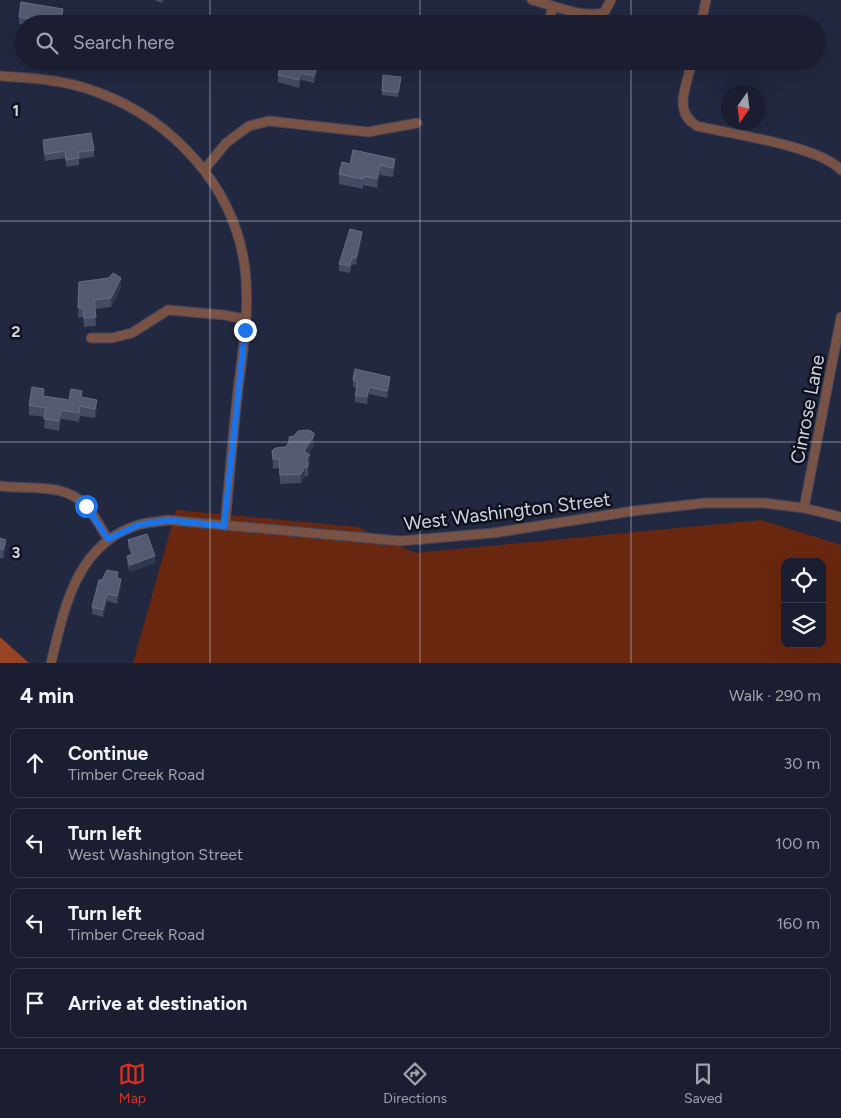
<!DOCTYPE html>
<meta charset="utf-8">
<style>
body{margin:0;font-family:Figtree,sans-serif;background:#272b3c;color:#f1f3f6}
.controls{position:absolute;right:15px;bottom:15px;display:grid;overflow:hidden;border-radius:10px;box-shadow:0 5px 20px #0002}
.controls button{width:45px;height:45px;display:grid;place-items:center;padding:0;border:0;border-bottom:1px solid #383c4c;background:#1a1e30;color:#f1f3f6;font:25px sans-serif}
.compass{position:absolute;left:721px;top:85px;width:45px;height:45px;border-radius:50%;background:#1a1e30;box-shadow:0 5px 20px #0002;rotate:194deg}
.stop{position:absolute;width:15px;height:15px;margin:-11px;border:4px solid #1a73e8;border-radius:50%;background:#fff}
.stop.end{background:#1a73e8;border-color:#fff;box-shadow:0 1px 5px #0008}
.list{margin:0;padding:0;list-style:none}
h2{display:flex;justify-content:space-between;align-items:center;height:65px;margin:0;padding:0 20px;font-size:21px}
h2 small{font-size:16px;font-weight:400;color:#9fa2ab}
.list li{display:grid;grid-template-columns:32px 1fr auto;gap:15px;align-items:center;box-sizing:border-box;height:70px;margin:0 10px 10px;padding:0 10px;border:1px solid #383c4c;border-radius:10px}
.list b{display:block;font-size:19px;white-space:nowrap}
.list p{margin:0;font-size:16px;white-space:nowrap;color:#9fa2ab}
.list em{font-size:16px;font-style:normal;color:#9fa2ab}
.icon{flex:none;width:28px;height:28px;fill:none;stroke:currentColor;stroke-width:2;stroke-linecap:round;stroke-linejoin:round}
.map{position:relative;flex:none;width:841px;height:663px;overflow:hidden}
.search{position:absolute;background:#1a1e30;box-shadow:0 5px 20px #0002;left:15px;right:15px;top:15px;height:55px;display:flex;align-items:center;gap:12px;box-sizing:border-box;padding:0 18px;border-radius:28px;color:#9fa2ab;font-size:19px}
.sheet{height:385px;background:#1a1e30}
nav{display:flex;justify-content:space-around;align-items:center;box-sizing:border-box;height:70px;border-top:1px solid #383c4c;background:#1a1e30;font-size:14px;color:#9fa2ab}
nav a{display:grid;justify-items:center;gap:2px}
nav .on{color:#d93025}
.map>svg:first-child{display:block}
.green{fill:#69270f;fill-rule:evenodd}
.forest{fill:#994325}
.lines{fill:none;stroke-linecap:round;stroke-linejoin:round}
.minor-casing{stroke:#3e435a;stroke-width:11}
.minor{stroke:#785245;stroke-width:9}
.wall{fill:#444b65}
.shaded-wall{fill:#303750}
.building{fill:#535a72;stroke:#666d84}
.route{stroke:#1a73e8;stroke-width:6}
.grid{fill:none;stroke:#ced3e3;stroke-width:1;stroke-opacity:0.55}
.labels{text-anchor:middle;stroke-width:5;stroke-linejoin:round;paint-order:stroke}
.street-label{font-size:19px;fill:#ced3e3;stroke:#0f121c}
.grid-label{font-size:16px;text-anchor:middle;font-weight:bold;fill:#ced3e3;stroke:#0f121c;stroke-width:5;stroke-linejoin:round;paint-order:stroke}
</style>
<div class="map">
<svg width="841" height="663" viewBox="0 0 841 663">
<rect width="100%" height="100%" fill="#222840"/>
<path class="green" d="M176,510L358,527L415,553L761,520L841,545V663H133ZM785,562H822V644H785Z"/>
<path class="forest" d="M0,637L29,663H0Z"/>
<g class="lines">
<g class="minor-casing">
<g id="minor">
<path d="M532,0C555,6 581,18 604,13L611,0"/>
<path d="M548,24L553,6"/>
<path d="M701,24L706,0"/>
<path d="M692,61C687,86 672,111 697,126C731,134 819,146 841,170"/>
<path d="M0,76C33,78 66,80 97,92C173,120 235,187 245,269C250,308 243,350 238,390C233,435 229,480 225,526"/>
<path d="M204,170L226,143L249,126L269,121L368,132L417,123"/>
<path d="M91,338H111L132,333L168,310L224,315L245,319"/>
<path d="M0,486C29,490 65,482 86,506C95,516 101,528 108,539"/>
<path d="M804,508L841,317"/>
<path d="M51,663C64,609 76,544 138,525C147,522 158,522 168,520L400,541L493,533L633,511L705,503H764L804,508L841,517"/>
</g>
</g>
<use href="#minor" class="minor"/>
</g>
<g class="wall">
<path d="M154,0H163L162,3Z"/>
<path d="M63,16L61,24H24V25L19,24V17Z"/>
<path d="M318,68L314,83L301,80L299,88L278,82V75Z"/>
<path d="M401,81L398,97L382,95V91Z"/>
<path d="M43,140L94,150V157L79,159V165L66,167L65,158L45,161L43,147Z"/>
<path d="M353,150L395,168L393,177L380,175L377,188L363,185V189L339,184V174L350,164Z"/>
<path d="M362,239L356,265L352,264L350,273L339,271V264Z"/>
<path d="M79,282L121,287L111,307L95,309L96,326L84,327L83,317L78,318Z"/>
<path d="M353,380L390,384L387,398L369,394L367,404L355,402V395L356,388L353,387Z"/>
<path d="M44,396L69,400L82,398L97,409L95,418L80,416L79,422L61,419L59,431L44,428L45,417L29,415V405Z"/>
<path d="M289,437L314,446L308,454L310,464L308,466V476H305L301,483L280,484L279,468L273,469L272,451L286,447L289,442Z"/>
<path d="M0,538L6,549L3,559L0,558Z"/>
<path d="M128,540L155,563L130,572L127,563V556L131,555L128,547Z"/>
<path d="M118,578L121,586L117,604L107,601L103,617L92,614V607L102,580Z"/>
</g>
<g class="shaded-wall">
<path d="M63,9V16L61,24H60Z"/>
<path d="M318,61V68L314,83V76Z"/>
<path d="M301,73V80L299,88V80Z"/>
<path d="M401,77V81L398,97V92Z"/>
<path d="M395,159V168L393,177V168Z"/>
<path d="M380,165V175L377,188V179Z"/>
<path d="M362,232V239L356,265V258Z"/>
<path d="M352,257V264L350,273V266Z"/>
<path d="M121,278V287L111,307V298Z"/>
<path d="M390,377V384L387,398V391Z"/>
<path d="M369,387V394L367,404V397Z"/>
<path d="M97,400V409L95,418V409Z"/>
<path d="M61,410V419L59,431V421Z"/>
<path d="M314,436V446L304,460V451Z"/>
<path d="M310,455V464L307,467V458Z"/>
<path d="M305,467V476L301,483V474Z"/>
<path d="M6,540V549L3,559V550Z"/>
<path d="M155,556V563L130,572V565Z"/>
<path d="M121,579V586L117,604V596Z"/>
<path d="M107,594V601L103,617V610Z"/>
</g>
<g class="building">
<path d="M21,2L63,9L60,23L19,17Z"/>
<path d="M282,61H302L306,62V61H318L314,76L301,73L299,80L278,75Z"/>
<path d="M383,75L401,77L398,92L382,91Z"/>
<path d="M91,133L94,150L78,152L79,158L66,160L65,151L45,154L43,140Z"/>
<path d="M353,150L395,159L393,168L380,165L377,179L363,176V179L339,174L342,162L350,164Z"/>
<path d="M350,229L362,232L356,258L352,257L350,266L339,264Z"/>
<path d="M113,273L121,278L111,298L94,300L96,317L84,318L83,308H78L79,282L109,278Z"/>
<path d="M355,369L390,377L387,391L369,387L367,397L355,395L358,382L353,380Z"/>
<path d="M32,387L44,389L43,396L69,400L71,389L82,391L81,397L97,400L95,409L80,406L79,413L61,410L59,421L44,419L46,408L29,405Z"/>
<path d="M309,430L314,433V436L304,451L310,455L307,458L308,467H305L301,474L280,475L279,459H273L272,451L275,448L286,447L289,442V437L294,436L298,431Z"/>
<path d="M147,534L155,556L130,565L127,556L133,554L128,540Z"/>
<path d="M0,538L6,540L3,550L0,548Z"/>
<path d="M107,570L118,572L117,578L121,579L117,596L107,594L103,610L92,607L99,580H102Z"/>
</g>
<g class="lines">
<path class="route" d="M86,506L108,539L138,525L168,520L224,526L245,330"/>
</g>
<path class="grid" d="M210,0V24M420,0V24M631,0V24M210,61V663M420,61V663M631,61V663M0,221H841M0,442H841"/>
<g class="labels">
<g class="street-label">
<text transform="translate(807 409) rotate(-79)" y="7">Cinrose Lane</text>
<text transform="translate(507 511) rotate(-7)" y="7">West Washington Street</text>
</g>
</g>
<g class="grid-label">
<text x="16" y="116">1</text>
<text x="16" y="337">2</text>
<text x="16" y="558">3</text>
</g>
</svg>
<div class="controls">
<button><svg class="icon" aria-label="locate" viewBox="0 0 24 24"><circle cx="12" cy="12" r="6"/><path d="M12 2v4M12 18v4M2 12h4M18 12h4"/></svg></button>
<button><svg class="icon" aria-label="layers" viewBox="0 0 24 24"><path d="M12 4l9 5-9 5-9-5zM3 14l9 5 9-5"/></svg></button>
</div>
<svg class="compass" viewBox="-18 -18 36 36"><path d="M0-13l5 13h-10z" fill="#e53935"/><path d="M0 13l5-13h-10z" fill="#9fa2ab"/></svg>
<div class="stop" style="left:86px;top:506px"></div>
<div class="stop end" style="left:245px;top:330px"></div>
<div class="search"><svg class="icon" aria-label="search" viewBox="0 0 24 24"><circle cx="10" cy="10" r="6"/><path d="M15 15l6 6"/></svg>Search here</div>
</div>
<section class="sheet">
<h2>4 min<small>Walk · 290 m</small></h2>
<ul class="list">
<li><svg class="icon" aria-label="ahead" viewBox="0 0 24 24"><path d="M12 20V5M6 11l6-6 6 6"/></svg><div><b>Continue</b><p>Timber Creek Road</p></div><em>30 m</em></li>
<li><svg class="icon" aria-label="left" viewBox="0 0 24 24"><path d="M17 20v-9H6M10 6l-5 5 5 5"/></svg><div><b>Turn left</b><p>West Washington Street</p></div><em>100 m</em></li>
<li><svg class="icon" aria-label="left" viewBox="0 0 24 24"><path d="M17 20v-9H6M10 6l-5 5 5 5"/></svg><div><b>Turn left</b><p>Timber Creek Road</p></div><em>160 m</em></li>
<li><svg class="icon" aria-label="arrive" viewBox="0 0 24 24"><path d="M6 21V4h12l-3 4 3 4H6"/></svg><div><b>Arrive at destination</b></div></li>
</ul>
</section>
<nav>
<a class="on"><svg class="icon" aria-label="map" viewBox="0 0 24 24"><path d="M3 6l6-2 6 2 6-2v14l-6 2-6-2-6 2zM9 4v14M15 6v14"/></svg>Map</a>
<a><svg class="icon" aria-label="directions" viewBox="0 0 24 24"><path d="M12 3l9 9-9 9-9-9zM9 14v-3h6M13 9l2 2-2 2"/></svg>Directions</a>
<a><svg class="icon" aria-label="saved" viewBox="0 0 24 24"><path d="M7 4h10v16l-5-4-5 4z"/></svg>Saved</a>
</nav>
